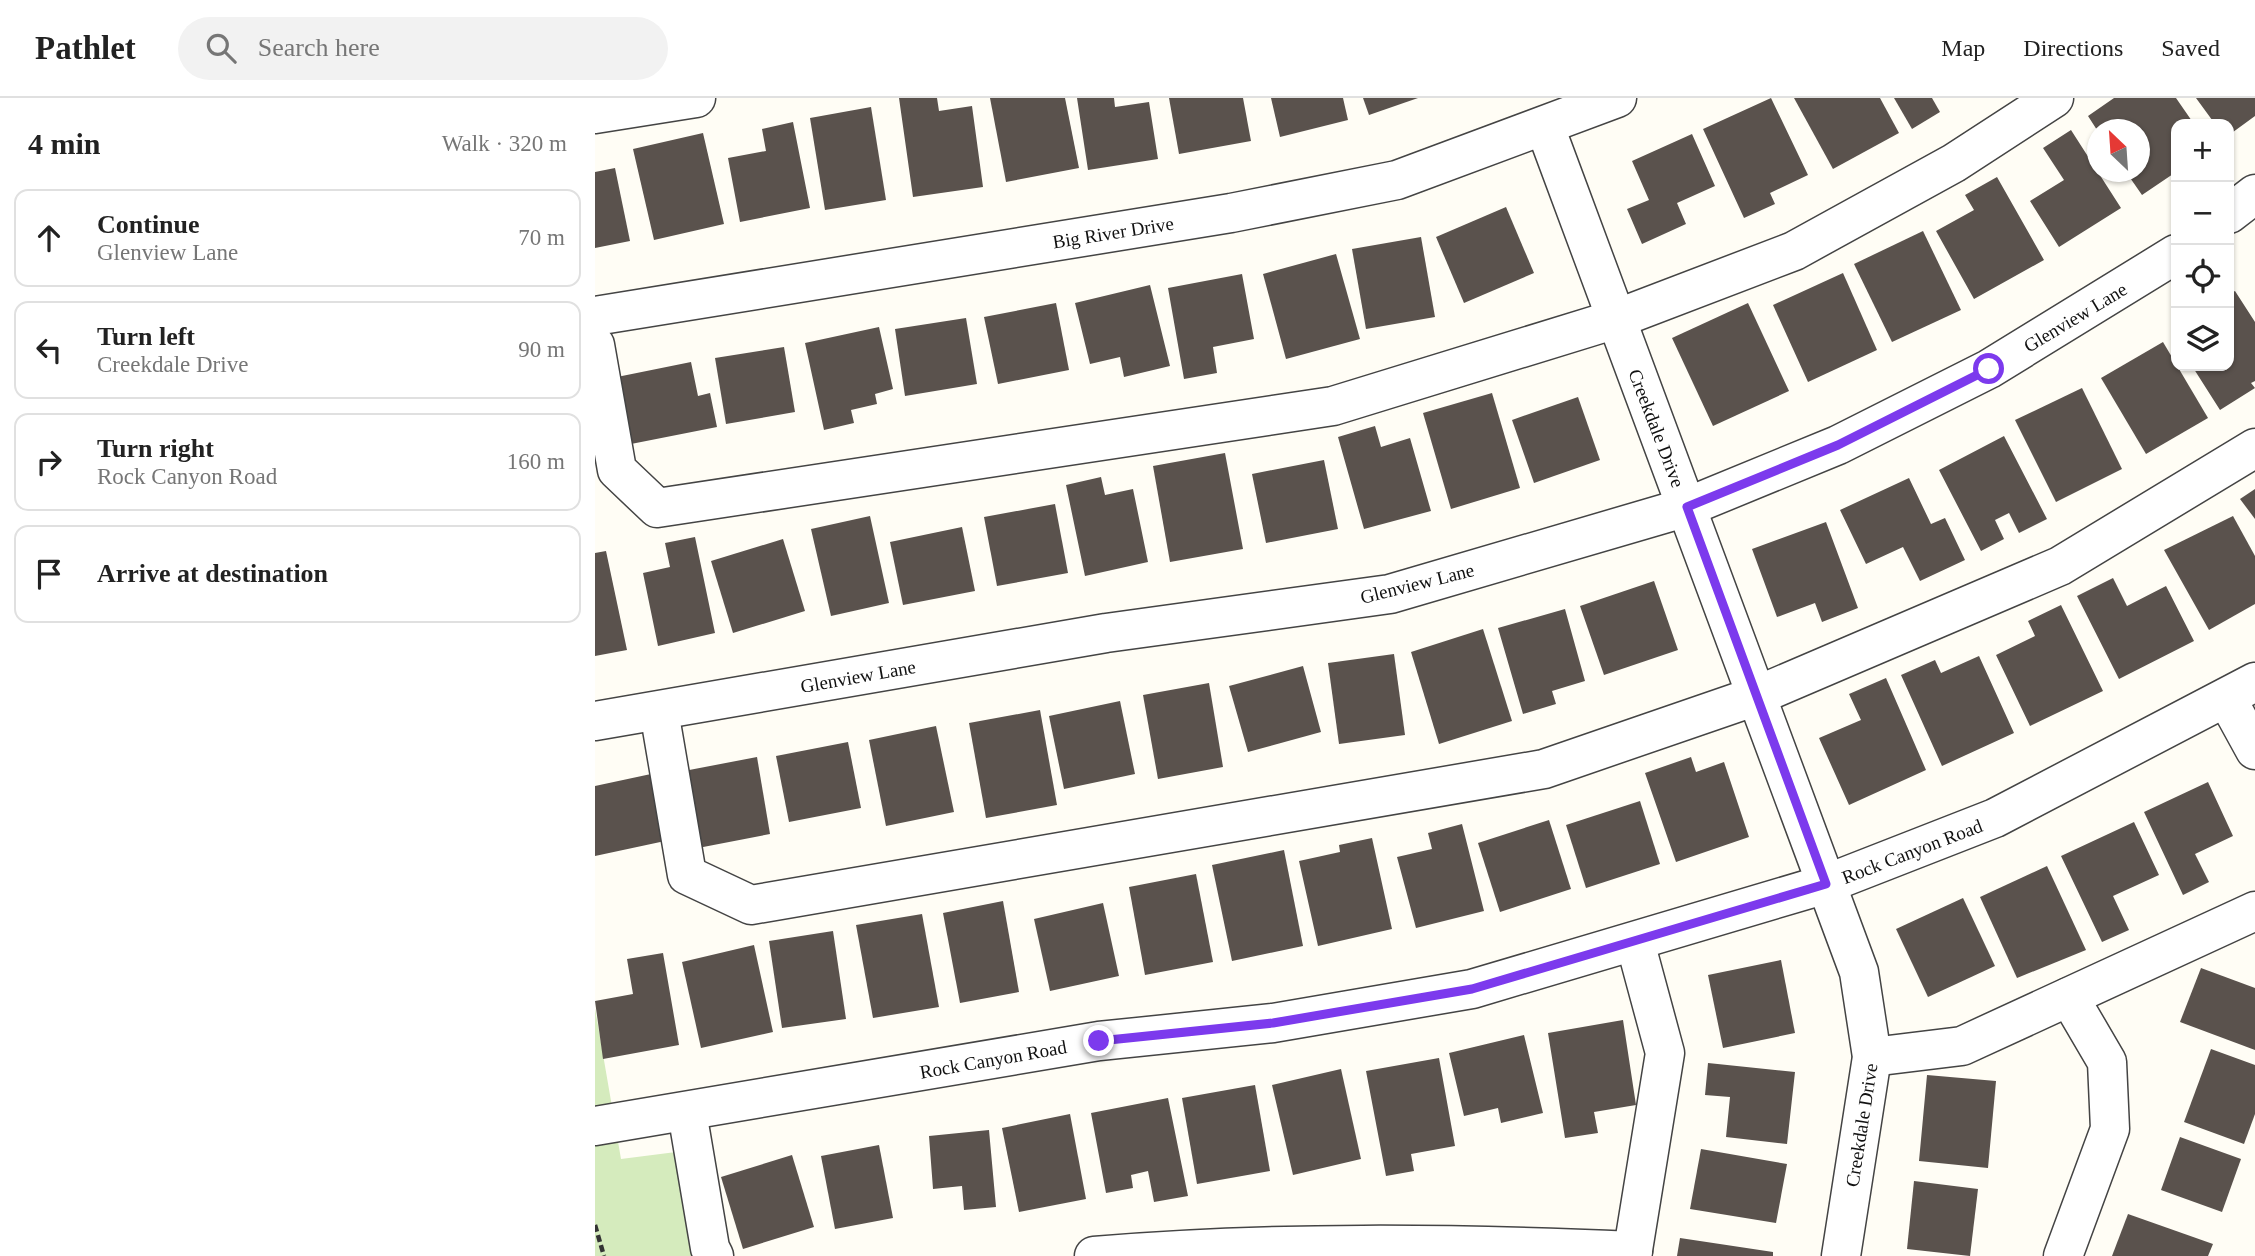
<!DOCTYPE html>
<meta charset="utf-8">
<style>
body{margin:0;font-family:"Times New Roman",serif;background:#f2f2f2;color:#222}
.controls{position:absolute;right:21px;top:21px;display:grid;overflow:hidden;border-radius:14px;box-shadow:0 2px 5px #0004}
.controls button{width:63px;height:63px;display:grid;place-items:center;padding:0;border:0;border-bottom:2px solid #e0e0e0;background:#fff;color:#222;font:35px sans-serif}
.compass{position:absolute;left:1492px;top:21px;width:63px;height:63px;border-radius:50%;background:#fff;box-shadow:0 2px 5px #0004;rotate:335deg}
.stop{position:absolute;width:21px;height:21px;margin:-16px;border:5px solid #7c3aed;border-radius:50%;background:#fff}
.stop.end{background:#7c3aed;border-color:#fff;box-shadow:0 2px 7px #0008}
.list{margin:0;padding:0;list-style:none}
h2{display:flex;justify-content:space-between;align-items:center;height:91px;margin:0;padding:0 28px;font-size:30px}
h2 small{font-size:23px;font-weight:400;color:#767676}
.list li{display:grid;grid-template-columns:46px 1fr auto;gap:21px;align-items:center;box-sizing:border-box;height:98px;margin:0 14px 14px;padding:0 14px;border:2px solid #e0e0e0;border-radius:14px}
.list b{display:block;font-size:26px;white-space:nowrap}
.list p{margin:0;font-size:23px;white-space:nowrap;color:#767676}
.list em{font-size:23px;font-style:normal;color:#767676}
.icon{flex:none;width:38px;height:38px;fill:none;stroke:currentColor;stroke-width:2;stroke-linecap:round;stroke-linejoin:round}
.map{position:relative;flex:none;width:1660px;height:1158px;overflow:hidden}
header{display:flex;align-items:center;gap:42px;box-sizing:border-box;height:98px;padding:0 35px;background:#fff;border-bottom:2px solid #e0e0e0}
header strong{font-size:33px}
nav{display:flex;gap:38px;margin-inline-start:auto;font-size:24px}
.search{width:490px;height:63px;background:#f2f2f2;display:flex;align-items:center;gap:18px;box-sizing:border-box;padding:0 24px;border-radius:38px;color:#767676;font-size:26px}
main{display:flex}
aside{flex:1;background:#fff}
.map>svg:first-child{display:block}
.green{fill:#d5ebbd}
.building{fill:#5a524d}
.lines{fill:none;stroke-linecap:round;stroke-linejoin:round}
.minor-casing{stroke:#444;stroke-width:41}
.path{stroke:#333;stroke-width:4.5;stroke-dasharray:7 3.5;stroke-linecap:butt}
.minor{stroke:#fff;stroke-width:38}
.route{stroke:#7c3aed;stroke-width:9}
.labels{text-anchor:middle;stroke-width:7;stroke-linejoin:round;paint-order:stroke}
.street-label{font-size:19px;fill:#111;stroke:#fff}
</style>
<header>
<strong>Pathlet</strong>
<div class="search"><svg class="icon" aria-label="search" viewBox="0 0 24 24"><circle cx="10" cy="10" r="6"/><path d="M15 15l6 6"/></svg>Search here</div>
<nav><a>Map</a><a>Directions</a><a>Saved</a></nav>
</header>
<main>
<aside>
<h2>4 min<small>Walk · 320 m</small></h2>
<ul class="list">
<li><svg class="icon" aria-label="ahead" viewBox="0 0 24 24"><path d="M12 20V5M6 11l6-6 6 6"/></svg><div><b>Continue</b><p>Glenview Lane</p></div><em>70 m</em></li>
<li><svg class="icon" aria-label="left" viewBox="0 0 24 24"><path d="M17 20v-9H6M10 6l-5 5 5 5"/></svg><div><b>Turn left</b><p>Creekdale Drive</p></div><em>90 m</em></li>
<li><svg class="icon" aria-label="right" viewBox="0 0 24 24"><path d="M7 20v-9h11M14 6l5 5-5 5"/></svg><div><b>Turn right</b><p>Rock Canyon Road</p></div><em>160 m</em></li>
<li><svg class="icon" aria-label="arrive" viewBox="0 0 24 24"><path d="M6 21V4h12l-3 4 3 4H6"/></svg><div><b>Arrive at destination</b></div></li>
</ul>
</aside>
<div class="map">
<svg width="1660" height="1158" viewBox="0 0 1660 1158">
<rect width="100%" height="100%" fill="#fffdf5"/>
<path class="green" d="M0,910L26,1061L81,1054L104,1158H0Z"/>
<g class="building">
<path d="M304,0H342L344,13L377,8L388,89L318,99Z"/>
<path d="M395,0H470L484,70L411,84Z"/>
<path d="M482,0H519L520,9L554,4L563,61L493,72Z"/>
<path d="M574,0H648L656,43L584,56Z"/>
<path d="M676,0H748L753,22L685,39Z"/>
<path d="M768,0H823L774,17Z"/>
<path d="M1176,0L1213,77L1175,95L1180,106L1149,120L1108,31Z"/>
<path d="M1199,0H1285L1304,35L1238,71Z"/>
<path d="M1299,0H1337L1345,14L1317,31Z"/>
<path d="M1519,0H1581L1599,26H1581V74L1547,97L1531,74H1545V32H1502L1493,18Z"/>
<path d="M1601,0H1660V18L1634,37V26H1620Z"/>
<path d="M276,9L291,102L230,112L215,20Z"/>
<path d="M198,24L215,110L145,124L133,60L171,53L167,31Z"/>
<path d="M1476,32L1526,110L1464,149L1435,103L1469,82L1448,50Z"/>
<path d="M108,35L129,126L59,142L38,51Z"/>
<path d="M1097,36L1120,88L1082,105L1091,126L1047,146L1032,111L1054,102L1037,63Z"/>
<path d="M20,70L35,143L0,150V74Z"/>
<path d="M1402,79L1449,162L1379,201L1341,133L1379,112L1370,97Z"/>
<path d="M911,109L939,175L869,205L841,139Z"/>
<path d="M1328,133L1366,212L1297,244L1259,166Z"/>
<path d="M826,139L840,219L771,231L757,151Z"/>
<path d="M741,156L765,241L691,261L668,176Z"/>
<path d="M1248,175L1282,252L1213,284L1178,207Z"/>
<path d="M647,176L659,241L618,249L622,275L589,281L573,190Z"/>
<path d="M555,187L575,268L529,279L525,259L495,266L480,205Z"/>
<path d="M1640,193L1660,224V283L1656,285L1660,290L1625,312L1597,268H1634V196Z"/>
<path d="M461,205L474,272L403,286L389,219Z"/>
<path d="M1153,205L1194,293L1118,328L1077,240Z"/>
<path d="M371,220L382,286L310,298L300,231Z"/>
<path d="M284,229L298,291L280,296L282,306L256,312L259,325L229,332L210,245Z"/>
<path d="M1568,244L1613,320L1551,356L1506,280Z"/>
<path d="M189,249L200,314L131,326L120,260Z"/>
<path d="M96,264L103,298L115,295L122,329L36,346L22,279Z"/>
<path d="M1487,290L1527,371L1461,404L1420,322Z"/>
<path d="M897,295L925,390L856,411L828,315Z"/>
<path d="M983,299L1005,362L939,385L917,322Z"/>
<path d="M780,328L786,349L815,340L836,413L769,431L743,339Z"/>
<path d="M1409,338L1452,421L1424,435L1414,415L1400,422L1409,441L1386,453L1344,372Z"/>
<path d="M630,355L648,451L575,464L558,368Z"/>
<path d="M729,362L743,431L671,445L657,376Z"/>
<path d="M506,379L510,397L538,391L553,464L490,478L471,387Z"/>
<path d="M1314,380L1336,426L1350,420L1370,462L1325,483L1308,449L1271,466L1245,412Z"/>
<path d="M1660,391V421L1645,401Z"/>
<path d="M460,406L473,475L402,488L389,419Z"/>
<path d="M275,418L294,505L236,518L216,431Z"/>
<path d="M1638,418L1660,458V506L1614,532L1569,452Z"/>
<path d="M1231,424L1263,510L1227,524L1220,505L1182,519L1157,451Z"/>
<path d="M367,429L380,493L308,507L295,444Z"/>
<path d="M100,439L120,535L63,548L48,475L75,469L70,445Z"/>
<path d="M188,441L210,513L138,535L116,463Z"/>
<path d="M11,453L32,552L0,558V455Z"/>
<path d="M1518,480L1532,508L1571,488L1599,543L1524,581L1482,498Z"/>
<path d="M1059,483L1083,552L1009,577L985,508Z"/>
<path d="M1466,507L1508,593L1435,628L1401,557L1440,538L1433,523Z"/>
<path d="M970,511L990,583L957,593L961,606L928,616L903,530Z"/>
<path d="M888,531L917,623L844,646L816,554Z"/>
<path d="M799,556L810,637L744,646L733,565Z"/>
<path d="M1384,558L1419,635L1347,668L1306,577L1340,562L1346,575Z"/>
<path d="M708,568L726,634L653,654L634,588Z"/>
<path d="M1291,580L1331,672L1254,707L1224,640L1266,622L1254,596Z"/>
<path d="M614,585L628,669L563,681L548,597Z"/>
<path d="M525,603L540,676L469,691L454,618Z"/>
<path d="M445,612L462,707L391,720L374,625Z"/>
<path d="M341,628L359,714L291,728L274,642Z"/>
<path d="M253,644L266,710L194,724L181,658Z"/>
<path d="M162,659L175,736L103,750L89,673Z"/>
<path d="M1096,659L1101,674L1129,664L1154,739L1081,764L1050,675Z"/>
<path d="M56,676L70,743L0,758V688Z"/>
<path d="M1613,684L1638,738L1600,756L1614,784L1588,797L1549,714Z"/>
<path d="M1045,703L1065,766L991,790L971,727Z"/>
<path d="M954,722L976,791L905,814L883,745Z"/>
<path d="M1539,724L1564,777L1518,798L1534,832L1507,844L1466,758Z"/>
<path d="M867,726L889,813L821,830L802,759L837,751L833,735Z"/>
<path d="M777,740L797,831L723,848L704,763L745,754L744,747Z"/>
<path d="M689,752L708,848L637,863L617,767Z"/>
<path d="M1452,768L1491,852L1422,880L1385,799Z"/>
<path d="M601,776L618,864L550,877L534,789Z"/>
<path d="M1368,800L1400,868L1333,899L1301,831Z"/>
<path d="M408,803L424,894L365,905L348,815Z"/>
<path d="M508,805L524,878L455,893L439,821Z"/>
<path d="M327,816L344,909L278,920L261,827Z"/>
<path d="M238,833L251,921L187,930L174,843Z"/>
<path d="M159,847L178,934L106,950L87,864Z"/>
<path d="M68,855L84,947L8,961L0,903L38,896L32,861Z"/>
<path d="M1186,862L1200,935L1128,950L1113,877Z"/>
<path d="M1606,870L1660,890V952L1585,924Z"/>
<path d="M1028,922L1041,1007L999,1014L1003,1035L970,1040L953,935Z"/>
<path d="M929,937L948,1015L906,1025L903,1010L869,1018L854,955Z"/>
<path d="M1616,951L1660,967V1016L1649,1046L1589,1024Z"/>
<path d="M844,960L860,1048L816,1056L819,1073L791,1078L771,973Z"/>
<path d="M1113,965L1200,974L1192,1046L1131,1039L1135,999L1110,997Z"/>
<path d="M746,971L766,1061L698,1077L677,987Z"/>
<path d="M1332,977L1401,983L1393,1070L1324,1063Z"/>
<path d="M660,987L675,1073L602,1086L587,1000Z"/>
<path d="M573,1000L593,1098L559,1104L553,1073L536,1077L538,1090L511,1095L496,1015Z"/>
<path d="M475,1016L491,1101L424,1114L407,1030Z"/>
<path d="M394,1032L401,1109L369,1112L367,1088L338,1091L334,1038Z"/>
<path d="M1585,1039L1646,1061L1627,1114L1566,1092Z"/>
<path d="M284,1047L298,1120L240,1131L226,1058Z"/>
<path d="M1106,1051L1192,1066L1181,1125L1095,1111Z"/>
<path d="M197,1057L219,1129L148,1151L126,1079Z"/>
<path d="M1319,1083L1383,1091L1375,1158L1312,1151Z"/>
<path d="M1533,1116L1618,1146L1613,1158H1517Z"/>
<path d="M1085,1140L1178,1154V1158H1082Z"/>
</g>
<g class="lines">
<g class="minor-casing">
<g id="minor">
<path d="M0,16L101,0"/>
<path d="M950,29L1264,874L1277,959L1246,1158"/>
<path d="M1634,116L1660,96"/>
<path d="M0,218L636,115L802,82L1022,0"/>
<path d="M0,247L22,372L62,410L738,308L1021,221L1199,153L1359,65L1459,0"/>
<path d="M1632,601L1660,652"/>
<path d="M64,613L92,777L156,807L949,671L1161,598L1465,468L1660,350"/>
<path d="M0,623L511,535L795,496L1092,409L1243,347L1394,271L1581,156"/>
<path d="M1277,959L1367,948L1660,813"/>
<path d="M92,1014L115,1150L119,1158"/>
<path d="M0,1028L504,943L678,925L877,891L1231,786L1400,720L1660,584"/>
<path d="M499,1158C678,1143 858,1145 1038,1153"/>
<path d="M1037,1158L1070,955L1040,844"/>
<path d="M1468,1158L1515,1031L1512,964L1474,899"/>
</g>
</g>
<path class="path" d="M0,1127L9,1158"/>
<use href="#minor" class="minor"/>
</g>
<g class="lines">
<path class="route" d="M504,943L678,925L877,891L1231,786L1092,409L1243,347L1394,271"/>
</g>
<g class="labels">
<g class="street-label">
<text transform="translate(518 134) rotate(-9)" y="7">Big River Drive</text>
<text transform="translate(1480 219) rotate(-31)" y="7">Glenview Lane</text>
<text transform="translate(1062 330) rotate(69)" y="7">Creekdale Drive</text>
<text transform="translate(822 485) rotate(-14)" y="7">Glenview Lane</text>
<text transform="translate(263 578) rotate(-10)" y="7">Glenview Lane</text>
<text transform="translate(1317 753) rotate(-21)" y="7">Rock Canyon Road</text>
<text transform="translate(398 961) rotate(-10)" y="7">Rock Canyon Road</text>
<text transform="translate(1266 1027) rotate(-81)" y="7">Creekdale Drive</text>
</g>
</g>
</svg>
<div class="controls">
<button>+</button>
<button>−</button>
<button><svg class="icon" aria-label="locate" viewBox="0 0 24 24"><circle cx="12" cy="12" r="6"/><path d="M12 2v4M12 18v4M2 12h4M18 12h4"/></svg></button>
<button><svg class="icon" aria-label="layers" viewBox="0 0 24 24"><path d="M12 4l9 5-9 5-9-5zM3 14l9 5 9-5"/></svg></button>
</div>
<svg class="compass" viewBox="-18 -18 36 36"><path d="M0-13l5 13h-10z" fill="#e53935"/><path d="M0 13l5-13h-10z" fill="#767676"/></svg>
<div class="stop" style="left:1394px;top:271px"></div>
<div class="stop end" style="left:504px;top:943px"></div>
</div>
</main>
